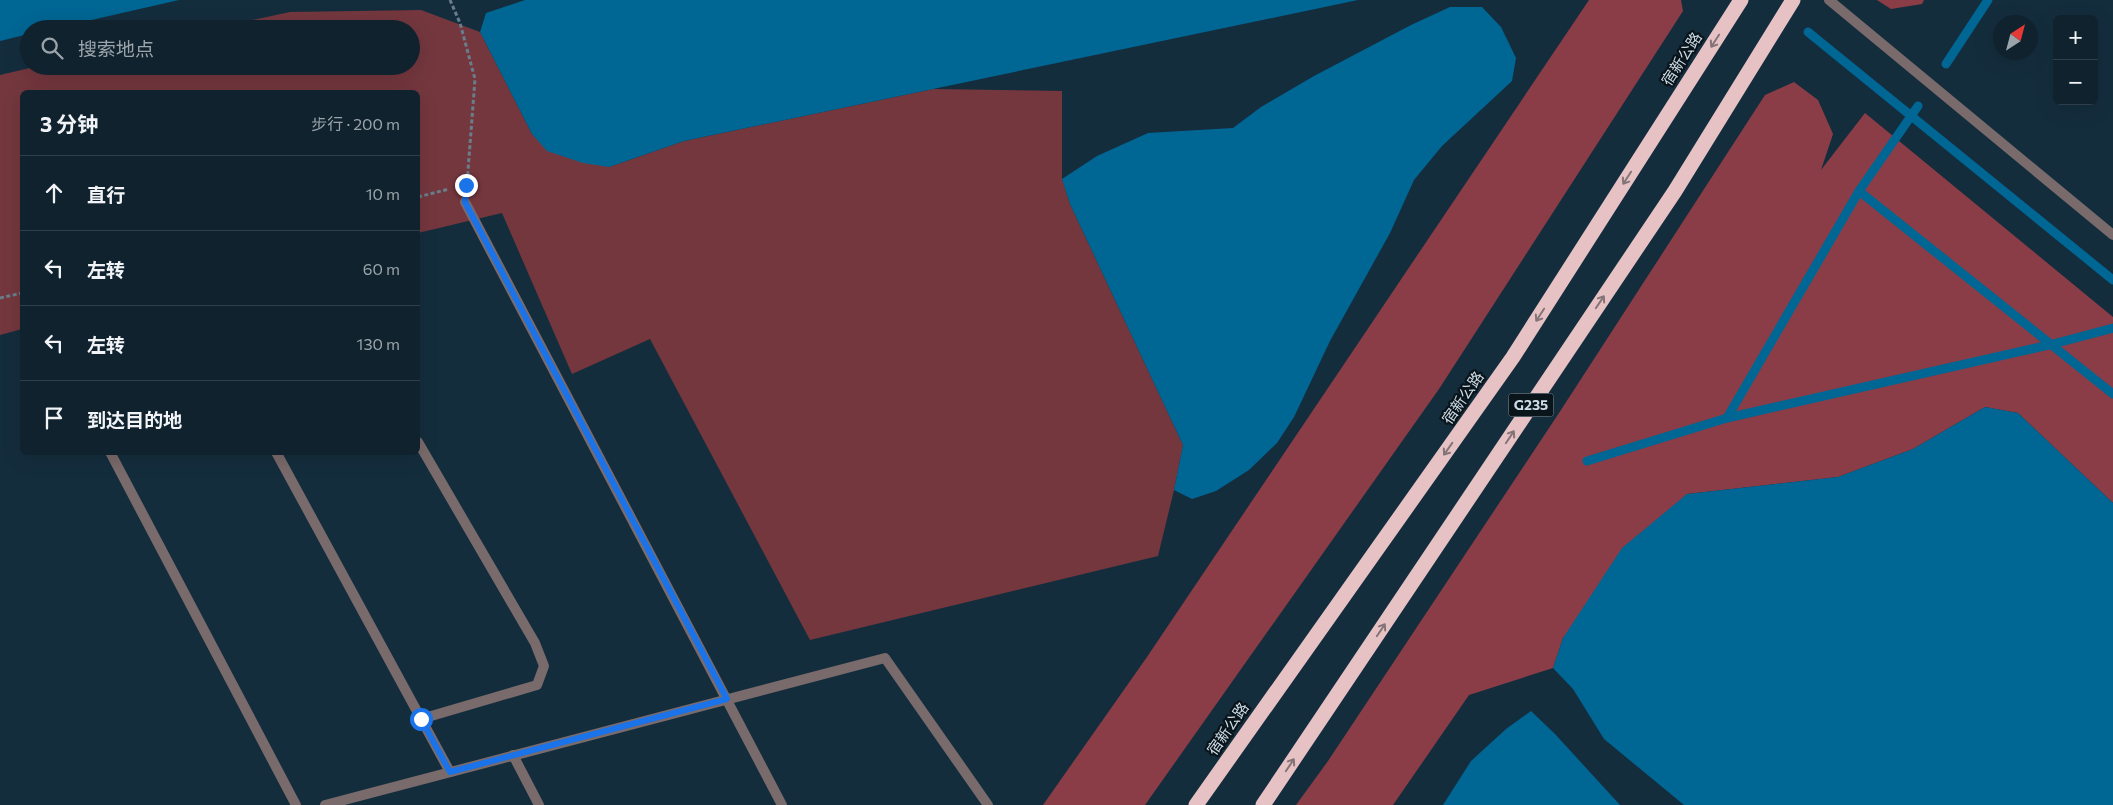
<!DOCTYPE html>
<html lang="zh">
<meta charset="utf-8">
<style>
body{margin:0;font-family:Commissioner,"Noto Sans SC",sans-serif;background:#1d2f3a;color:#f1f3f6}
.controls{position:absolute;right:15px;top:15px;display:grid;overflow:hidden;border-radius:8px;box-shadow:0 5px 20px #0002}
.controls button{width:45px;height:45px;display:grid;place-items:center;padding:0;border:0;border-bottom:1px solid #2f3f4a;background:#0f222e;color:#f1f3f6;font:25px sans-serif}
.compass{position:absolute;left:1993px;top:15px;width:45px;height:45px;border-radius:50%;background:#0f222e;box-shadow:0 5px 20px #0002;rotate:36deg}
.stop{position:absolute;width:15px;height:15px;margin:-11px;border:4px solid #1a73e8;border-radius:50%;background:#fff}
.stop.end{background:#1a73e8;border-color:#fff;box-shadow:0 1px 5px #0008}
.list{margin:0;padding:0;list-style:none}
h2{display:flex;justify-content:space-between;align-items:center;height:65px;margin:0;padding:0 20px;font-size:21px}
h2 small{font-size:16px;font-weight:400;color:#9ba4aa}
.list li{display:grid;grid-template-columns:32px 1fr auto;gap:15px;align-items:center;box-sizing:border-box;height:75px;padding:0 20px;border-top:1px solid #2f3f4a}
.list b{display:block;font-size:19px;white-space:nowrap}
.list em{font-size:16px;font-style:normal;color:#9ba4aa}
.icon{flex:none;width:28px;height:28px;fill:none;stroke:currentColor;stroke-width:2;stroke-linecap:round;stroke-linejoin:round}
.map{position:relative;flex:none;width:2113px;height:805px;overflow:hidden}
.search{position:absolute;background:#0f222e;box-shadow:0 5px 20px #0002;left:20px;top:20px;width:400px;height:55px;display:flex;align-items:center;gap:12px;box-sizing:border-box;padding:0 18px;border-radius:28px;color:#9ba4aa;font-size:19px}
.panel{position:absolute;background:#0f222e;box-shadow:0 5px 20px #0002;left:20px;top:90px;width:400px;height:365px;border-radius:8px}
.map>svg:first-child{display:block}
.green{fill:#74373e}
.forest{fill:#8b3d47}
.water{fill:#006694}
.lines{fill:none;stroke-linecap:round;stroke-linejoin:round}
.stream{stroke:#006694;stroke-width:9}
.path{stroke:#697d8b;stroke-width:3;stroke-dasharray:4 2.5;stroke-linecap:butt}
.lane{stroke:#796a6b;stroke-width:10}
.street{stroke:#796a6b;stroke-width:10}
.highway{stroke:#e7c2c5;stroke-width:15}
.oneway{stroke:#847478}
.route{stroke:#1a73e8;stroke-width:6}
.labels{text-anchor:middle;stroke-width:4.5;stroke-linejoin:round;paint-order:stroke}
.shield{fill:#0a141b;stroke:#92a0a9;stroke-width:1}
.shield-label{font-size:14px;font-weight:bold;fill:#cddce6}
.street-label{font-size:15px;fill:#cddce6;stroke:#0a141b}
</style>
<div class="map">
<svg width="2113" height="805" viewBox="0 0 2113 805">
<rect width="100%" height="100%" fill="#142d3d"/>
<path class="green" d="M421,10L480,32L532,134L609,167L684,141L933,89L1062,91V178L1070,204L1183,445L1174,490L1158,556L810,640L650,339L572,374L502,213L418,233V92H22V329L0,335V75L38,66H411V29H211L290,12Z"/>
<g class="forest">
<path d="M1589,0H1681L1683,11L1439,389L1145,805H1043L1147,657Z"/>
<path d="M1877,0H1924L1922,4L1891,9Z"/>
<path d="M1794,82L1818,100L1833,134L1821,170L1865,113L2113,317V503L2018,413L1985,407L1913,449L1838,477L1687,494L1563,638L1553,668L1469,695L1393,805H1296L1328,761L1559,413L1765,95Z"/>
</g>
<g class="water">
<path d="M0,0H179L52,29H29V34L0,41Z"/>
<path d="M525,0H1358L684,141L609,167L583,163L547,151L532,134L480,32L486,13Z"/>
<path d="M1450,7H1482L1501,27L1516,58L1512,81L1442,146L1414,180L1390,233L1330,341L1294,417L1277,443L1249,470L1216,491L1192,499L1174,490L1183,445L1070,204L1062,179L1097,156L1148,133L1233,128L1261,107L1314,76L1411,25Z"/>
<path d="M1985,407L2018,413L2113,503V805H1684L1604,739L1573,689L1553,668L1563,638L1622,548L1687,494L1838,477L1913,449Z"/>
<path d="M1531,711L1555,734L1620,805H1443L1471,761L1506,729Z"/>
</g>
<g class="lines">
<g class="stream">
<path d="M1808,32L2113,280"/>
<path d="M1946,64L1988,0"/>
<path d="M1859,191L2113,394"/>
<path d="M1727,418L1859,191L1918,106"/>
<path d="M1587,461L1727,418L2053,344L2113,328"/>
</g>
<g class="path">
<path d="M450,0L460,23L475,79L467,184"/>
<path d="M418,197L449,189"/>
<path d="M0,298L22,293"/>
</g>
<g class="lane">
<path d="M465,202L782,805"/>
<path d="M418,442L535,643L544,666L537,685L421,719"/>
<path d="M110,452L296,805"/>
<path d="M276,452L450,772"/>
<path d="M513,755L539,805"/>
</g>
<g class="street">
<path d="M1829,0L2113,235"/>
<path d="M325,805L885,658L988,805"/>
</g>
<g class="highway">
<path d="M1196,805L1513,357L1741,0"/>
<path d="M1263,805L1675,191L1793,0"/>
</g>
</g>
<defs><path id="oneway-shaft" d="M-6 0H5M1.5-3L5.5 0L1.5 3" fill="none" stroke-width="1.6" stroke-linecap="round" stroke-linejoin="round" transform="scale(1.25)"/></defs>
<g class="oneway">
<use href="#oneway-shaft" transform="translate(1715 41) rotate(123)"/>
<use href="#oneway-shaft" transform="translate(1627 178) rotate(123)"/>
<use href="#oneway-shaft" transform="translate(1600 302) rotate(-56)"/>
<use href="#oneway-shaft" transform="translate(1540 315) rotate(123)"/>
<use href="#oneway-shaft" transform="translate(1510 437) rotate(-56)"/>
<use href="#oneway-shaft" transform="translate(1448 449) rotate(125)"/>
<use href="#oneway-shaft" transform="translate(1381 630) rotate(-56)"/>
<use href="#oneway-shaft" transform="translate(1290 765) rotate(-56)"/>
</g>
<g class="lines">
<path class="route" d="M421,719L450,772L727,699L465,202L466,185"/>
</g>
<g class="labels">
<rect class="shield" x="1508.5" y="393.5" width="45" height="23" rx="4"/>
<g class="shield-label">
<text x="1531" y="410">G235</text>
</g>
<g class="street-label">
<text transform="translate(1682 59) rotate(-57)" y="5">宿新公路</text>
<text transform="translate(1463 398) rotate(-55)" y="5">宿新公路</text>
<text transform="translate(1228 729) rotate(-55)" y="5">宿新公路</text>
</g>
</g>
</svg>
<div class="controls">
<button>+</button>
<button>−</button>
</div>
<svg class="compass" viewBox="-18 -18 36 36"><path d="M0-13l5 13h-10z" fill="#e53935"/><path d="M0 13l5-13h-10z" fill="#9ba4aa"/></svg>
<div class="stop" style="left:421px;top:719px"></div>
<div class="stop end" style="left:466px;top:185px"></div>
<div class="search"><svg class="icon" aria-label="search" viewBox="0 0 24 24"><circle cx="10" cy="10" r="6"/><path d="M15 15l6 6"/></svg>搜索地点</div>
<section class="panel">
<h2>3 分钟<small>步行 · 200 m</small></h2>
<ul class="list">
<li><svg class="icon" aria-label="ahead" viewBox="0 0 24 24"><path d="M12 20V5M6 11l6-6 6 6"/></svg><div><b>直行</b></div><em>10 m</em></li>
<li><svg class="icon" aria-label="left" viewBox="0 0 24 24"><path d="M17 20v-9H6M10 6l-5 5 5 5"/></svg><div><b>左转</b></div><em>60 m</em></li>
<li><svg class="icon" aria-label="left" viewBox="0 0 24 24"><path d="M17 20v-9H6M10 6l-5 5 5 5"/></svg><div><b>左转</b></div><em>130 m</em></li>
<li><svg class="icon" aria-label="arrive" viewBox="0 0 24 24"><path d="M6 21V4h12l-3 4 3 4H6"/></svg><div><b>到达目的地</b></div></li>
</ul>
</section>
</div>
